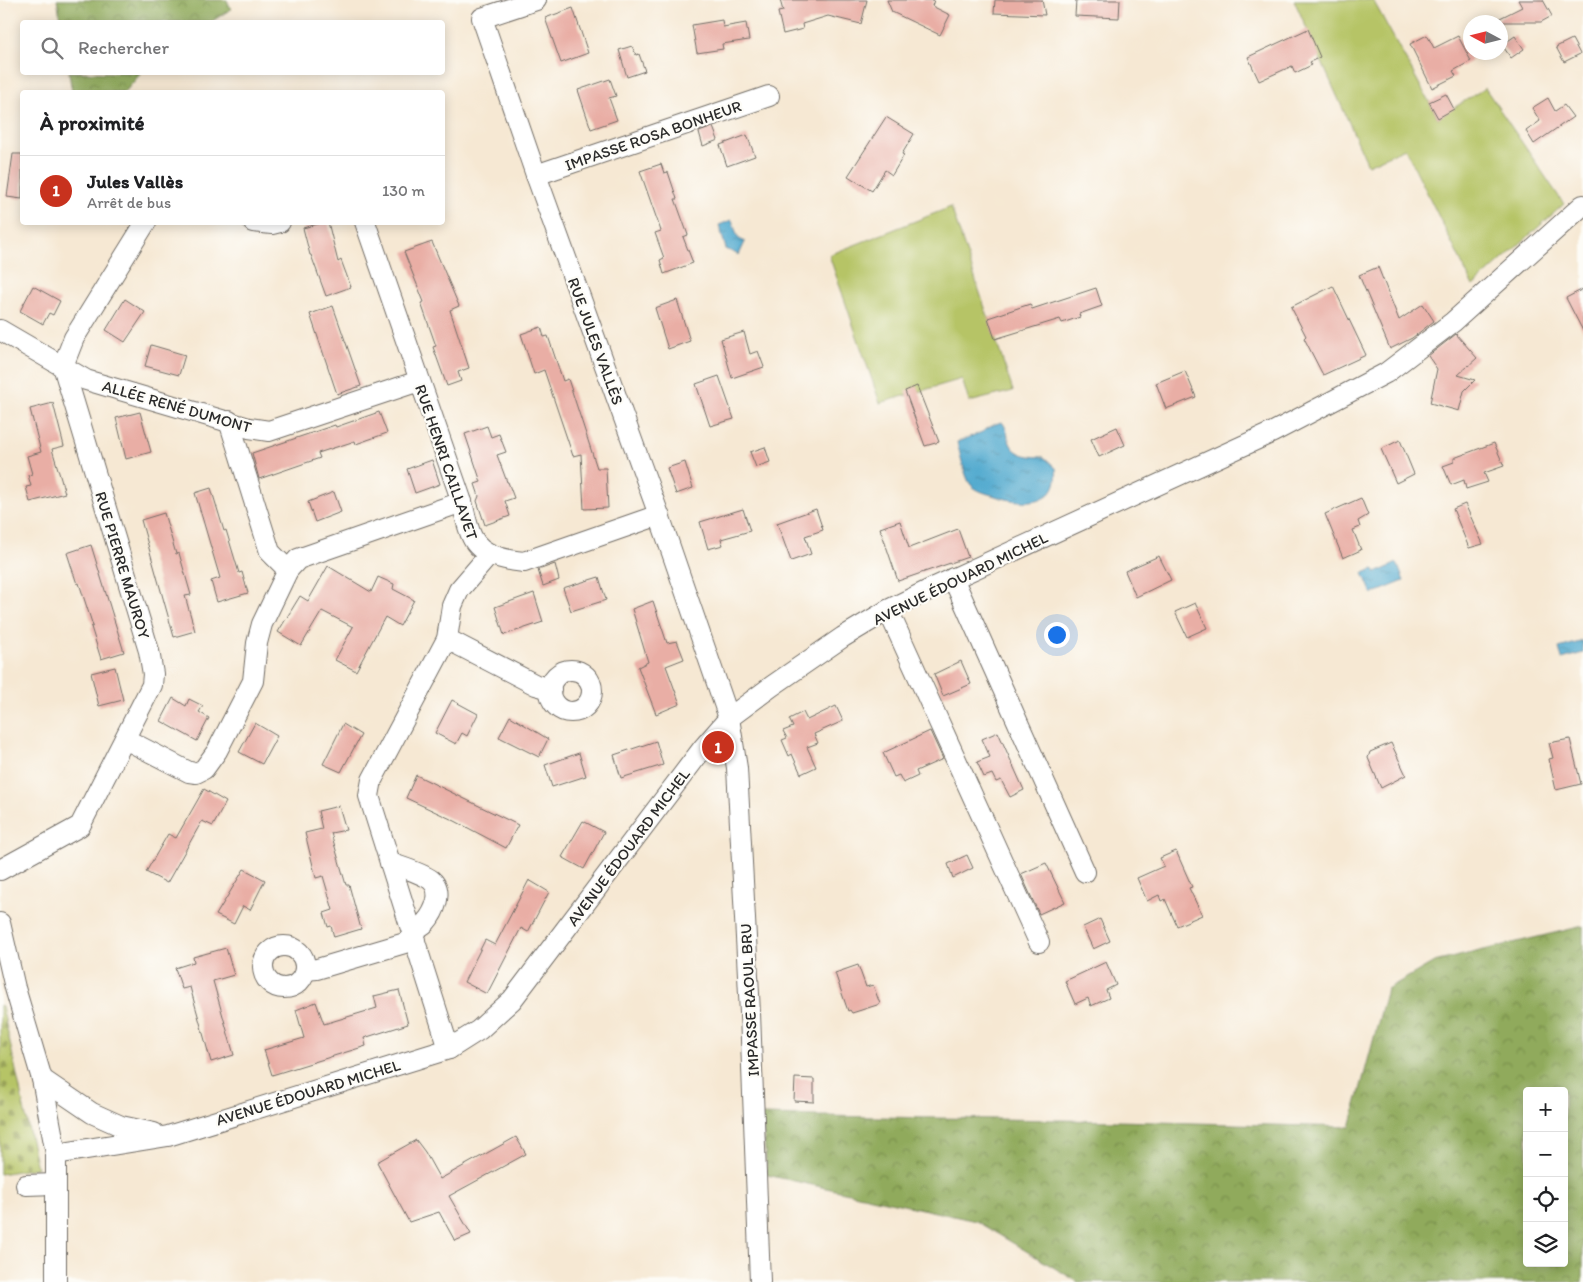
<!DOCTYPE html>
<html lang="fr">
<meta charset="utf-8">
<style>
body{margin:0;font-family:Itim,sans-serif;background:#f6f6f6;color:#202124}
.controls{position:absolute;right:15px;bottom:15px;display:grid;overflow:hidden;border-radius:5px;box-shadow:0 2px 12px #0003}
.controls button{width:45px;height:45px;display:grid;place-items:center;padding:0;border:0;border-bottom:1px solid #e0e0e0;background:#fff;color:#202124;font:25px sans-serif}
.compass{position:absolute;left:1463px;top:15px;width:45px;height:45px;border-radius:50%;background:#fff;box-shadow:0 2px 12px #0003;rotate:277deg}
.you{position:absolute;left:1056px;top:634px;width:18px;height:18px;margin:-12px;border:4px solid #fff;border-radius:50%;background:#1a73e8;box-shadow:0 0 0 8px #1a73e833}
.badge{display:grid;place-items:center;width:32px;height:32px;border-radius:50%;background:#c8321e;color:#fff;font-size:16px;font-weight:700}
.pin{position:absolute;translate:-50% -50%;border:2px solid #fff;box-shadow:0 1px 5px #0006}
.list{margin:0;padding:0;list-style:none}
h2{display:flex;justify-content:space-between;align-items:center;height:65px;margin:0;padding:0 20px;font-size:21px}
h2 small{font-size:16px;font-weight:400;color:#757577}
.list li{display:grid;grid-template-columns:32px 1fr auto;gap:15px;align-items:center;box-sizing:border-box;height:70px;padding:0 20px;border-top:1px solid #e0e0e0}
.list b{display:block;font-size:19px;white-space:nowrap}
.list p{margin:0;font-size:16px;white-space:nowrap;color:#757577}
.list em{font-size:16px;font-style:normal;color:#757577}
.icon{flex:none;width:28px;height:28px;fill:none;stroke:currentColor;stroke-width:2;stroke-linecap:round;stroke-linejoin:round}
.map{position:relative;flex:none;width:1583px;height:1282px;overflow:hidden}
.search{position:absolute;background:#fff;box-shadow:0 2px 12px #0003;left:20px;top:20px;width:425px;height:55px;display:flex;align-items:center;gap:12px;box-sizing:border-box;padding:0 18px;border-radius:5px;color:#757577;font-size:19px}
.panel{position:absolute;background:#fff;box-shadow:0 2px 12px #0003;left:20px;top:90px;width:425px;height:135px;border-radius:5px}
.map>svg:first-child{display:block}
.green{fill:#b6c466;stroke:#707848}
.forest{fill:url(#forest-crowns);stroke:#5e6a43;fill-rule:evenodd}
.cemetery{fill:url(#cemetery-stones);stroke:#707848}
.water{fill:url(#water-ripples);stroke:#3e6a7d}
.building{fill:#e9aea5}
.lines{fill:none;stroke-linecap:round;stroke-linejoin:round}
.minor-casing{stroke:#726d66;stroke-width:22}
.minor{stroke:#fff;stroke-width:20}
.labels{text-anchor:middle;stroke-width:4.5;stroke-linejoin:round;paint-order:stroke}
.street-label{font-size:16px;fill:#2b2b2b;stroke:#fdfcf7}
</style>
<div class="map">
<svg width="1583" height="1282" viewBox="0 0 1583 1282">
<defs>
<pattern id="forest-crowns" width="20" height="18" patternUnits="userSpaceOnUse" patternTransform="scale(1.25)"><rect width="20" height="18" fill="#90aa5b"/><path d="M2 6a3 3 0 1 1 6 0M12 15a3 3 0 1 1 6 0" fill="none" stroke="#768b4b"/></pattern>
<pattern id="cemetery-stones" width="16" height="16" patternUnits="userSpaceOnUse" patternTransform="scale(1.25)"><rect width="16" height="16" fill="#b6c466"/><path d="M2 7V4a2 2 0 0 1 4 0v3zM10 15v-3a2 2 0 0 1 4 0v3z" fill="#949f54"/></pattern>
<pattern id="water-ripples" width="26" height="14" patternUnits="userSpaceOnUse" patternTransform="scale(1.25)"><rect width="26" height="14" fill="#52aacf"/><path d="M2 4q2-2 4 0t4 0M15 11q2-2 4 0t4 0" fill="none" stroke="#448ba8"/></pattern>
</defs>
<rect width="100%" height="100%" fill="#fdfcf7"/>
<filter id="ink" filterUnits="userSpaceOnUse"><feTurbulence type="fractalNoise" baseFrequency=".02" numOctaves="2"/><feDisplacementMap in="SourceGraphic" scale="10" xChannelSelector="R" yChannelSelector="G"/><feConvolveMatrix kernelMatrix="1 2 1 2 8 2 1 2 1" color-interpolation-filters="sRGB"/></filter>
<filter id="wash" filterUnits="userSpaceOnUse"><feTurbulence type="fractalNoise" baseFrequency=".0096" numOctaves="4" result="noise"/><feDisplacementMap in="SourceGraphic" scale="20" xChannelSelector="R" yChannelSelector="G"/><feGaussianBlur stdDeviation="1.12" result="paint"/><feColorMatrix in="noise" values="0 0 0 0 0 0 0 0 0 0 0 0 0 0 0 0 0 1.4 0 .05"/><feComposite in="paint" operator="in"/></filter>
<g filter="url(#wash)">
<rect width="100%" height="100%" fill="#f6e8d3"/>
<g class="green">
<path d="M1294,0H1373L1438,118L1485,88L1564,204L1473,286L1405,148L1368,165Z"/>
<path d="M951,207L1013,391L969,402L962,379L880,403L829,255Z"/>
</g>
<g class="forest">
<path d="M57,0H227L231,9L211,22H61Z"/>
<path d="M69,73V72L141,73L125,92H72Z"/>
<path d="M1583,926V1282H1078L976,1221L767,1175L762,1115L1117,1121L1350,1127L1387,989L1434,962ZM1527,1091H1564V1263H1527Z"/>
</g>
<path class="cemetery" d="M0,1005L2,1006L37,1168L0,1174Z"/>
<g class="water">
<path d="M732,220L738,238L745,242L739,255L726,249L719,225Z"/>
<path d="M1002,422C1008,429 1007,437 1011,445C1017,456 1032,457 1044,457L1056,468C1061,509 1018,504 992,495C985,493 977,491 971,485C965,478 960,453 957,442L982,432L995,424Z"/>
<path d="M1397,563L1404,581L1372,594L1363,573L1374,569L1376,573Z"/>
<path d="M1583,641V653L1562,659L1559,648Z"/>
</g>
<g id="blocks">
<g class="building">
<path d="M780,0H867L861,24L828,16L802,24L803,29L783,34L778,12L783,11Z"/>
<path d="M887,0H934L932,6L950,15L940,35L892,12Z"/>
<path d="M995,0H1042L1045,15L994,13Z"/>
<path d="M1076,0H1120L1119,18L1075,16Z"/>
<path d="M1518,0H1543L1552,16L1541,22H1492L1522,7Z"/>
<path d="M573,8L588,53L561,63L545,18Z"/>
<path d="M722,20L723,27L746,23L749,40L722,44L723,49L697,53L692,25Z"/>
<path d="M1308,29L1320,57L1310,62L1312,65L1295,73L1292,66L1259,81L1248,57Z"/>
<path d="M1427,35L1434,48L1458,36L1471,61L1453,71L1456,76L1432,88L1410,44Z"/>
<path d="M1515,36L1524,49L1511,58L1502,45Z"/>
<path d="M1572,39L1580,54L1564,62L1556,47Z"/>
<path d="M632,46L636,55L639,54L645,71L627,77L619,50Z"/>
<path d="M610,79L616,96L609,98L617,120L591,129L578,90Z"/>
<path d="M1446,94L1454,109L1438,118L1429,102Z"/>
<path d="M1548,98L1555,111L1564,105L1573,117L1534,144L1526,131L1540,121L1532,108Z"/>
<path d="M886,117L914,134L902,154L904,155L892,175L885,170L872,191L848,176Z"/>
<path d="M713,127L718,140L703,146L699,132Z"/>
<path d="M747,135L755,156L727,166L720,145Z"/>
<path d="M13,154H22V199L7,197Z"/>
<path d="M661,164L664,173L668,172L677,199H675L688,235L683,237L693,263L664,274L660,260L664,258L655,233L661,231L640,171Z"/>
<path d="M325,222H328L338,262L341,260L351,287L326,296L311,255H310L303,228Z"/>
<path d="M432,242L459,306L450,310L469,368L458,372L461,381L447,386L433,347L436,346L421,303L424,302L404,252Z"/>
<path d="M1378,267L1399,320L1423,304L1434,321L1412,338L1390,349L1359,275Z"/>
<path d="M33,286L60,301L53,315L49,313L43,324L20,311Z"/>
<path d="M1333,286L1366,355L1323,375L1304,338L1306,336L1291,307Z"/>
<path d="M1096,288L1102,306L1079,314L1080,317L1062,323L1060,319L995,339L988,318L1030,304L1032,309Z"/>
<path d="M1583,289V331L1566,298Z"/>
<path d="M125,299L145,312L125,342L106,330Z"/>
<path d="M677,300L690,341L668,349L655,308Z"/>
<path d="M333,306L361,386L337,394L310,314Z"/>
<path d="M541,327L544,337L548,336L563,381L568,379L597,468H606L608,508L584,509L581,454L573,456L544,370L534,374L521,334Z"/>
<path d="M744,332L750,354L758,351L764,367L732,378L721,339Z"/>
<path d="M1456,334L1477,358L1458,375L1475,380L1464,391L1459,411L1430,403L1437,369L1428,356Z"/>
<path d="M151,345L185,355L179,375L145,366Z"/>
<path d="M1185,371L1196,397L1166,409L1156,383Z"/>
<path d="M719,376L734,419L710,426L696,384Z"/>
<path d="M917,386L939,442L925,446L905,391Z"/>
<path d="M53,403L64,446L52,449L65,493L30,502L26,487L31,486L28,475L32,474L27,456L41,452L30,409Z"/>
<path d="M140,412L151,452L126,459L116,418Z"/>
<path d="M379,412L387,433L356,444L355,441L318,453L320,458L259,479L252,453L335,425L336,427Z"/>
<path d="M487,426L491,437L499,434L506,452L497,455L507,482H508L514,498L505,501L510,516L485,525L477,501L479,496L475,484L481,482L465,434Z"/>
<path d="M1117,427L1125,445L1099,457L1091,439Z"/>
<path d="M1400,440L1414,474L1396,483L1381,449Z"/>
<path d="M1494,443L1504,466L1484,473L1488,482L1466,489L1464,480L1451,485L1443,466L1454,462V458Z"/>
<path d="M765,447L770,462L756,467L750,452Z"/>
<path d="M432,460L440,484L415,493L407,469Z"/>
<path d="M685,462L693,488L676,494L667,468Z"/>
<path d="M211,488L224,531L226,530L239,573L242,572L248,593L217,602L211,581L220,578L195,493Z"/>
<path d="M334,492L341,512L315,522L308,502Z"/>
<path d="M1361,498L1368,515L1358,521L1360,527L1353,530L1361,550L1343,558L1325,514Z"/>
<path d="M1465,504L1483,544L1469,548L1453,509Z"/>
<path d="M743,509L750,531L721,539L723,545L708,549L700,522Z"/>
<path d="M816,509L823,530L805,536L811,554L791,561L777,523Z"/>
<path d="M164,513L176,554L179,553L191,595L185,596L195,631L174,637L141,520Z"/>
<path d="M900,521L909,548L958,529L968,557L898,581L880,528Z"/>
<path d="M91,545L124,652L101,659L91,627L93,626L79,583L77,584L67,553Z"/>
<path d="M1159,556L1171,580L1136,597L1125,571Z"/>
<path d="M555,564L559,580L543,586L538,570Z"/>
<path d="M328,566L371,592L378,577L394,584L393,589L414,600L400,626L385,617L356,671L335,660L353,627L322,611L301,646L278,632L300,596L308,601Z"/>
<path d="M599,577L606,600L571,611L563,588Z"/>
<path d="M534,593L543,622L504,635L495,607Z"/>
<path d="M653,601L667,643L677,641L684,659L666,666L680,704L656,714L638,667L648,662L632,609Z"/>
<path d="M1195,603L1207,628L1187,637L1175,612Z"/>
<path d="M961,661L971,684L943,696L934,674Z"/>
<path d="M115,667L123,700L99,706L91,673Z"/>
<path d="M173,698L186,706L189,699L203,706L199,712L209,718L197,741L161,721Z"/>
<path d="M452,700L478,714L467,736L462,733L456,744L435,733Z"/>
<path d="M836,706L843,721L814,734L818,743L807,747L816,767L801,774L792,754L789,756L782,740L787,738L783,731L793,727L789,719L803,712L807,720Z"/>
<path d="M510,716L548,739L539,757L499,737Z"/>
<path d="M255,723L277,736L262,764L239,752Z"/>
<path d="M343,724L361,735L341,772L323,764Z"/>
<path d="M930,731L943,759L916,771L918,776L903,783L899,775L894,777L883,753Z"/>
<path d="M998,732L1024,790L1010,797L1001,780L996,782L992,774L984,777L977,762L990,757L982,739Z"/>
<path d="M1570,739L1581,784L1556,790L1549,759L1553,758L1549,743Z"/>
<path d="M656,741L663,765L621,778L614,755Z"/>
<path d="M1391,743L1406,775L1381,788L1368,758L1370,752Z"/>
<path d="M579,753L586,776L552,787L545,765Z"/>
<path d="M416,775L518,825L506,848L455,821L406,798Z"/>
<path d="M204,789L226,802L213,826L202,821L167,883L146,872L168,834L176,838Z"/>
<path d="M339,806L346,830L331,833L346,885H349L361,929L334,937L331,926L328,927L324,913L333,910L323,876L316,878L305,833L322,829L318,811Z"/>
<path d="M583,821L604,832L584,869L562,857Z"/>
<path d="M1176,851L1192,887L1189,888L1202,915L1177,926L1165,899L1161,901L1159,895L1147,901L1137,878L1164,866L1160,858Z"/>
<path d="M967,855L973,868L953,878L948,864Z"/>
<path d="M1046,863L1065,902L1039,914L1021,874Z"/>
<path d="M244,869L265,880L250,910L243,906L234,924L216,915Z"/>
<path d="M529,880L549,892L528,932L521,928L487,994L464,982L485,940L495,945Z"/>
<path d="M1100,919L1110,941L1093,949L1083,927Z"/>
<path d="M226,948L234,975L213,981L234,1055L211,1062L190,987L182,989L175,968L194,962L193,957Z"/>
<path d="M1106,962L1116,985L1106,990L1109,998L1091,1006L1088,998L1075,1004L1065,981Z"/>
<path d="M858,965L866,987L873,985L880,1004L852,1013L850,1010L848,1011L835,973Z"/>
<path d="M399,990L408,1024L364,1038L366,1046L272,1075L264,1050L304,1038L296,1010L316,1002L324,1024L377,1008L374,996Z"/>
<path d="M795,1078L814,1079V1102L794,1101Z"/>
<path d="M516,1137L526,1154L449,1196L471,1234L455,1241L439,1212L409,1222L377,1162L416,1140L425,1152L440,1179Z"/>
</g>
</g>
</g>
<g filter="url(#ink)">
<use href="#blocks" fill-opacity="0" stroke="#726d66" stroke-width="1"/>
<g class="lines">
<g class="minor-casing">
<g id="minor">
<path d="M536,0L482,18L536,175L659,515L729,718L737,768L750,1013L760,1282"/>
<path d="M536,175L769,96"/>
<path d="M253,222L272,224L280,222"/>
<path d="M365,222L462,502C465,514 467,527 472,537C481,556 506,560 524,562L659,515"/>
<path d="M0,330L86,380L249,428L269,431L419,381"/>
<path d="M229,421L270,552L288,570"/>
<path d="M953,578L1085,872"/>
<path d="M888,610L1039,942"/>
<path d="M447,639L536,685L551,689"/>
<circle cx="571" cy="691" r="21"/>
<path d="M125,739L189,772L196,773L204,769L217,751L253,681L257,643L262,624L288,570L298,559L462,502"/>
<path d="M390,863C401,867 422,873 431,880C444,891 435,912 425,923C422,926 416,929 412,931"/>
<path d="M0,870L80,826L152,685L153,674L149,651L63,366L74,338L146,222"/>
<path d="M0,923L15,988L42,1079L56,1154V1282"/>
<circle cx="284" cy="967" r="21"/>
<path d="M305,970L317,969L415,940"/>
<path d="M449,1049L369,796L372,780L447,639L452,606L459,590L490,554"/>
<path d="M42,1079L92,1113L121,1126L154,1133"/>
<path d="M56,1154L168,1136L449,1049L479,1030L512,1000L703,748L729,718L772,686L843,637L888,610L937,586L1273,432L1386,373L1453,322L1583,205"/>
<path d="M26,1185L56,1184"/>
</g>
</g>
<use href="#minor" class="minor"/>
</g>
</g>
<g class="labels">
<g class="street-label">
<text transform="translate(653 135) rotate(-19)" y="6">IMPASSE ROSA BONHEUR</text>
<text transform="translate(596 341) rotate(70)" y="6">RUE JULES VALLÈS</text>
<text transform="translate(177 406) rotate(16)" y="6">ALLÉE RENÉ DUMONT</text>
<text transform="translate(447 462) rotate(71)" y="6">RUE HENRI CAILLAVET</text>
<text transform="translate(123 565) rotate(73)" y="6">RUE PIERRE MAUROY</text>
<text transform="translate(960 578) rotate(-26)" y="6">AVENUE ÉDOUARD MICHEL</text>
<text transform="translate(628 847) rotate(-53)" y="6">AVENUE ÉDOUARD MICHEL</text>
<text transform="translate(749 1000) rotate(-93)" y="6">IMPASSE RAOUL BRU</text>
<text transform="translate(308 1092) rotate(-17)" y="6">AVENUE ÉDOUARD MICHEL</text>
</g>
</g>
</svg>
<div class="controls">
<button>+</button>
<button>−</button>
<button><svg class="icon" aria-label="locate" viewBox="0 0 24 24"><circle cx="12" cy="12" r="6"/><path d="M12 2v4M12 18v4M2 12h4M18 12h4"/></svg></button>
<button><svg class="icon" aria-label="layers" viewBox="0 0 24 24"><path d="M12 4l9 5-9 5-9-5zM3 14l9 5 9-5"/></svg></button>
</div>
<svg class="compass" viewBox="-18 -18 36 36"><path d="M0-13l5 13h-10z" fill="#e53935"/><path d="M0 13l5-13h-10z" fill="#757577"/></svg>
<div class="you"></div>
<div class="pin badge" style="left:718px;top:747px">1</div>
<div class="search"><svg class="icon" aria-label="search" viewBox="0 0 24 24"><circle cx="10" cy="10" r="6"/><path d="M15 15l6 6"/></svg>Rechercher</div>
<section class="panel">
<h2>À proximité<small></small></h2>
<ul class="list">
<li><span class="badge">1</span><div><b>Jules Vallès</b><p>Arrêt de bus</p></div><em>130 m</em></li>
</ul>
</section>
</div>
